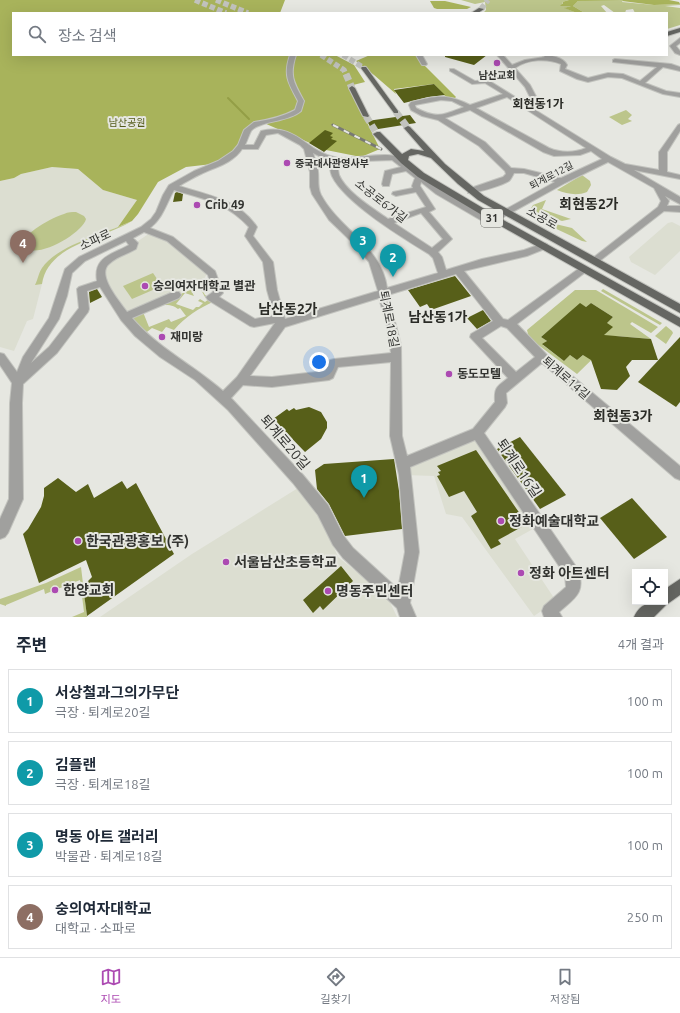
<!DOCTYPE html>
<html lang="ko">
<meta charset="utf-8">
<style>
body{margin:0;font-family:Ubuntu,"Noto Sans KR",sans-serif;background:#f2f2f3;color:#1f2937}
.controls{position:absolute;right:12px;bottom:12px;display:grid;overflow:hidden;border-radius:0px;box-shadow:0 4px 16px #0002}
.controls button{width:36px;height:36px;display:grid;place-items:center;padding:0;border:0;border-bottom:1px solid #e0e1e3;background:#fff;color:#1f2937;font:20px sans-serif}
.you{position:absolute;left:319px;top:362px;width:14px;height:14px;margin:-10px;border:3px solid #fff;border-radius:50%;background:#1a73e8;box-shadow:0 0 0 6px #1a73e833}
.badge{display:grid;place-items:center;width:26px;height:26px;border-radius:50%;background:#ac4ab2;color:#fff;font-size:13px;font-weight:700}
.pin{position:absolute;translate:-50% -33px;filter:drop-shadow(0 1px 2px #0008)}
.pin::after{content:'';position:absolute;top:21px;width:14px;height:12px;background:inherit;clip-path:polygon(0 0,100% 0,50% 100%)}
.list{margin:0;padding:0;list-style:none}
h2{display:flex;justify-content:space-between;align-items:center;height:52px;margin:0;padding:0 16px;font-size:17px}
h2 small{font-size:13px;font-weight:400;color:#747a83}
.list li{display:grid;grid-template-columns:26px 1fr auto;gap:12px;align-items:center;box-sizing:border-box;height:64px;margin:0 8px 8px;padding:0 8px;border:1px solid #e0e1e3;border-radius:0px}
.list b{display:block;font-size:15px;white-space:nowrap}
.list p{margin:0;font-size:13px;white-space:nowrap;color:#747a83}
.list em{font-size:13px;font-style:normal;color:#747a83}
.icon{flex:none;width:22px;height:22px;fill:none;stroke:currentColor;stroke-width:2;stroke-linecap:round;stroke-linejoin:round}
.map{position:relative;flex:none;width:680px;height:617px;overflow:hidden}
.search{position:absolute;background:#fff;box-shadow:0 4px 16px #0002;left:12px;right:12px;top:12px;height:44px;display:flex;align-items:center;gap:10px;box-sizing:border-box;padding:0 14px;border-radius:0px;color:#747a83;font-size:15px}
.sheet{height:340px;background:#fff}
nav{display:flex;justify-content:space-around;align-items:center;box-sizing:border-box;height:56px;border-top:1px solid #e0e1e3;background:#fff;font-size:11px;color:#747a83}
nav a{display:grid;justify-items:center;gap:2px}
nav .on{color:#ac4ab2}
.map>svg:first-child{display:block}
.built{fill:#dcded1}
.green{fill:#bcc58b;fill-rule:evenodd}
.forest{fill:#a8b35b}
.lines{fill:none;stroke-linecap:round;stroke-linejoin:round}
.stream{stroke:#949e46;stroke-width:2}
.building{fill:#575f19}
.major-tunnel-far1{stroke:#c2c3be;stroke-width:5.5;stroke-dasharray:5.5 2.5;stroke-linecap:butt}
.major-tunnel{stroke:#c2c3be;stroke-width:7;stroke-dasharray:7 3.5;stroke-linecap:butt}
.minor-casing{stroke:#c2c3be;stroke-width:2}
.major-casing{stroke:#c2c3be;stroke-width:2}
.minor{fill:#a0a09e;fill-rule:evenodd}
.major{fill:#656662;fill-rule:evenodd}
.rail-casing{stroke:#787974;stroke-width:3}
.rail{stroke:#e6e7e1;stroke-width:2;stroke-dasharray:6;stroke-linecap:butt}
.poi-dot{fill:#ac4ab2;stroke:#e6e7e1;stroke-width:1.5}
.labels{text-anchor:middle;stroke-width:4;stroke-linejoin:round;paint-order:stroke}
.far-poi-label{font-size:10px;font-weight:bold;fill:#323330;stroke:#e6e7e1}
.far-park-label{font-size:10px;fill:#545b1a;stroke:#e6e7e1}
.far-street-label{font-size:10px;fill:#323330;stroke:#e6e7e1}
.shield{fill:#e6e7e1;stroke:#686965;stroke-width:1}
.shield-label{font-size:11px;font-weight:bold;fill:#323330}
.far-quarter-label{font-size:12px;font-weight:bold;fill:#2b2c27;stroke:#e6e7e1}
.street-label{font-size:12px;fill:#323330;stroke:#e6e7e1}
.poi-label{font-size:12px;font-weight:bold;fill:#323330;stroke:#e6e7e1;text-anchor:start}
.quarter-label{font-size:14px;font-weight:bold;fill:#2b2c27;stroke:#e6e7e1}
.near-street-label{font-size:14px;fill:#323330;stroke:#e6e7e1}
.near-poi-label{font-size:14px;font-weight:bold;fill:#323330;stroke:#e6e7e1;text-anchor:start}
</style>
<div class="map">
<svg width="680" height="617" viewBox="0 0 680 617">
<rect width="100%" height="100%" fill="#e6e7e1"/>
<g class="built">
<path d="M52,167L78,169L103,190L137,200L118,227L81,241L56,255L43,267L36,284H42L33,319L27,321L14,351L0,347V181L14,178L21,174Z"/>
<path d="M672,222L680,226V251L655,275L631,262L629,257L668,223Z"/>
<path d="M150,233L167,238L208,272L200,286L193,289L176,295L125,317L100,271L101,266Z"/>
<path d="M477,433L540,525L515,539L556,601L534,616L462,517L446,514L434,476L405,475L403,464Z"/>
<path d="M298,488L324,524L338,557L387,596L397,617H100L192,554Z"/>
</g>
<g class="green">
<path d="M461,0H569L562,2V6H571L565,8L577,13H483L486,10L485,2L475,4Z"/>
<path d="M585,0H623L622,2L654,5L680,4V5L665,6L680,8V25L667,29V13H635L633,9L626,10L625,13H615L604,5L601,6L607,13H581L583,12L573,6L578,1Z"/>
<path d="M626,110L632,115L628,119L632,121L622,125L609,117Z"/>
<path d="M582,175L590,181L591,185L587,192C577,196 567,194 557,190Z"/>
<path d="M546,200L542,209L571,219L562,221L530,210L533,205Z"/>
<path d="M76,212L84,216L86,219C83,233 33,263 22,245C22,234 53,217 64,214C68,212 72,212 76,212Z"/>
<path d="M132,221C103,239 48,244 42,284L35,285C38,279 39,272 42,268C57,245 107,233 132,221Z"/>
<path d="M547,222L572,228L587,242L582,241L548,225Z"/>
<path d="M153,273L162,286L132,299L123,286Z"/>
<path d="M200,286L205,295L215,301C199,308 185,317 174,330L166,327L162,332L152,328L143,335L125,317ZM200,288L205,297L209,299L205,302L200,299L198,301L203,303L199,307H196L193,310L176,304L185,293L194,296L192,292ZM158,305C165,305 173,304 178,309L180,308L186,316L171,322L169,319L149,327L143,312Z"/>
<path d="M603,289L662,323L660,325L601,291Z"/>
<path d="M575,290H596L658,327L651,333L632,322L630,324L651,339L616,336L577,374L529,338L527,330ZM591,303L613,317L607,323L603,339L577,360L570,355L564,361L543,345L547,341L541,337L580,304L586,307Z"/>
<path d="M666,326L672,331L673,333L666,344L655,336Z"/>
<path d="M81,567L87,617H72L84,612L80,580L45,594L44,589L6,605V616V606L0,604V599L46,583Z"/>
</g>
<g class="forest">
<path d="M0,0H285L280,13H13V55H335L354,65L365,82L349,86L380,149L361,157L326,150L264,123L252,126L242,145L221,163L186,167L158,182L138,214L132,221L118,227L137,200L103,190L78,169L52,167L21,174L14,178L0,181Z"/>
<path d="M569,0H620L578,1L573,6L583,12L577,13L564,8L571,6H560L563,3L562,2Z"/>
<path d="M623,0H669L679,2L680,4L654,5L622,1Z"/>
<path d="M430,1H445L471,7L467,9H437L434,8Z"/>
<path d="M370,55H418L423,64L456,97L455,98L446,97L434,84L394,89L396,94L374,75L356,61Z"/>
</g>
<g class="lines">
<path class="stream" d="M228,98L249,119"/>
</g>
<g class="building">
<path d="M445,55H487L474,65L445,57Z"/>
<path d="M434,84L445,95L428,97L404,103L394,90Z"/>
<path d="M410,115L416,123L372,130L367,121Z"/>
<path d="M325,130L333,133L330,136L333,137L331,139L337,141L324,152L309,143Z"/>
<path d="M177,192L183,194L182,201L173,202L175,193Z"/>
<path d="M455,276L471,296L431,310L427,304L420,307L408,290Z"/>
<path d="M97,289L102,297L90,303L89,292Z"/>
<path d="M580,303L586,307L591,303L613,317L607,323L613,327L604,335L651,339L658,360H632L626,367L630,376L617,390L601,389L591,360L583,355L577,360L570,355L564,361L542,344L547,341L541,337Z"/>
<path d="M483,310L491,321L477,329L467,318Z"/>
<path d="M680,337V402L676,407L638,382Z"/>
<path d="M309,407L321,412L327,422V428L321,439L305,452L273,419L287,409L289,411L294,408L296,410Z"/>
<path d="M520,437L566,495L540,509L497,449Z"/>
<path d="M476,450L527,524L498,540L501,544L491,549L471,516L477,512L464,491L449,497L437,476L440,475L438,472L441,471L437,466Z"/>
<path d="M394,459L399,491L402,529L345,536L329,504L317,489L315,470L324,464Z"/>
<path d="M58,478L76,492L88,484L94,498L122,481L127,489L136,483L174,554L87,616L83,586L92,577L86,560L39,583L23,534L28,529L41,507L44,496V488Z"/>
<path d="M632,498L667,537L634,559L600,518Z"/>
<path d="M341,566L353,581L323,610L320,606L313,613L303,600Z"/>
</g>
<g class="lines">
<g class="major-tunnel-far1">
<path d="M195,0L226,13"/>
<path d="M216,0L248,13"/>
<path d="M481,9L488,0"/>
<path d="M321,55L344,70L346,75"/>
<path d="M343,55L364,68"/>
</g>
<g class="major-tunnel">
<path d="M346,74L352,88"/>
<path d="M396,112L408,128"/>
<path d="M366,116L377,134"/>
</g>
<g class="minor-casing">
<g id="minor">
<path d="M680,38V43L676,46L680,51V55L675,53L670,46Z"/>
<path d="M290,55H296C289,76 294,83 304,101L301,111C289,122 259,121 251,131C249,135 247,141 245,145H254L261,131C297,123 304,150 334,157C349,161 379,152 395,156C404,158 432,184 442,190C457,200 474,209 490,218L555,182L524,173H514C513,175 511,179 509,181C503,185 475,194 468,193V189L503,177L506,174L505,171L479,146L438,120L422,116L411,110L409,105L411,102C437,96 446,93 470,105L503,94L485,83L472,84L450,71V69H454L475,81L488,80L528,105L533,103L525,87L497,55H503L512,65L525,60L545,57L542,55C550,55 563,57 567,65L565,69L588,78L608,73L623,74L640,81L657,67L613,62V60L615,59L671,64L680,67V71L663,67L645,83L666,91L680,93V97L663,94L622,78L608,77L588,82L577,79L560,71L561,64C547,58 528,59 515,68L530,85L540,104L532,108L611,157L625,164L659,170V152L678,125L680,124V131L667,152V172L680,175V179L634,170L680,197V204L665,196L669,201L667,206H680V212L664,211L597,263L594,264L589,261L658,207L661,201L654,188L608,162L565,183L491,224L484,222L436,194L421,182L420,186L435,209L429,212L452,239L438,252L442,257L446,270L482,259L524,250L544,243L547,244L548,246L547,248L527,256L464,271L503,319L508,320L581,267H587L589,269L587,271L517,324L546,354L680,466V480L675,478L542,363L506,393L507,403L505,407L484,433L577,568C587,592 575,598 559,612L562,617H544L542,611L544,606L566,587L565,575L475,440L410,467L419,552L410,603L416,617H400L397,608L343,558L333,545L318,515L293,483L228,410L195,380L160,357L135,336L121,320L100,287L87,291L89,309L88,312L57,353L23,384L22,403L23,499L8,533L5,537L0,539V519L9,499L10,403L12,383L0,365V353L4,354L17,372L23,357L49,318L65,269L79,257L141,227L151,219L156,212L163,195L169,185L194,171L218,161L233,151L238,145L244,130L254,122C268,120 282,117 295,110L298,101C288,83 283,75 290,55ZM507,97L586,148C574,153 561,153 549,148L476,108ZM441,100L452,101L464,107C443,115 437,119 416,108L415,105ZM470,110L543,152L554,156L580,155L591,151L602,159L561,178L524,169L511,168L485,142L445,118ZM278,133L300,145L304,149L310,172V187L312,194L329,220L355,245L369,262L378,291L285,319L277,290L273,262L253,236L257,227C239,200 208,195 179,186C186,182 194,177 201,174C216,167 233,163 242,149H258L266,135ZM313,153L329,161C330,166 330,172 332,176C345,203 403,238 429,254L433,258L438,273L387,288C382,247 339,229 321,195C317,187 319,179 318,171C317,165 315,159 313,153ZM392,160L401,167L385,171L382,184L383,186H389L392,174L406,171L415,178L412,186L413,188L393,192L392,194L396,196L416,192L426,207L388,219C374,209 346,192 339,175C338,171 338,166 337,162ZM174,190C204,199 227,203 249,227L245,236L263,262L267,290L274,315L255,319L219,297L223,293L215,271L173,237L150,228C163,218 166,204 174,190ZM421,213L443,239L432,248L394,223ZM144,232L167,241L208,275L213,292L206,297L208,300L250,326L254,327L275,323L237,377L223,391C193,365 158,348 132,318L179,298L181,295L179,292H173L127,312C120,302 96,275 109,264C116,257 128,254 136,249L138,243L133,238ZM126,241L129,245C111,255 93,257 97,281L79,287L77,289L79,308L49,347L31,363L59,319L67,296L72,273L85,261ZM456,274L493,321L471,334L470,337L508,378C497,387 494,387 495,402L473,429L407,456L402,436L401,345L388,295ZM379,298L387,326L391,353L334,359L330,360L325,371L272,377L250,376L285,327ZM501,326L507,328L535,357L516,372L482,338ZM391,362L390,436L399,475L405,552L398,589L353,548L343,535L328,505L303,475L231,398L243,385L272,387L329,380L333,378L338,367Z"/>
<path d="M416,55H422L427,64L426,65H422Z"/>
</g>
</g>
<g class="major-casing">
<g id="major">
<path d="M479,8L484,9L478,13H471Z"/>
<path d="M680,28V32L667,36V32Z"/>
<path d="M362,67H366L398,111V113H394L361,68Z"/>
<path d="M352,86L355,88L369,116L368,117L363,116L349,88Z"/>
<path d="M408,126L410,127L445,164L484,196L680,304V313L478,200L458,184L431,158L418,154L409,156L408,160L424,173L498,217L680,318V327L492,221L418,177L401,163L373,134L377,132H380L402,154L411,149L424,151L404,128Z"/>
<path d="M680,579V595L666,605L654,617H634C641,602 651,602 665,602V589Z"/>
</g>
</g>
<use href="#minor" class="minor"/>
<use href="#major" class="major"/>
<g class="rail-casing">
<path id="rail" d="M333,125L381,149"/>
</g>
<use href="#rail" class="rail"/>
</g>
<g class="poi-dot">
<circle cx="497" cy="63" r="4"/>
<circle cx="287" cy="163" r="4"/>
<circle cx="197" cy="205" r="4"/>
<circle cx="145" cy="286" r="4"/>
<circle cx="162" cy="337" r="4"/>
<circle cx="449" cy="374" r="4"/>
<circle cx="501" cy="521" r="4"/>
<circle cx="78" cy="541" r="4"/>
<circle cx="226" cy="562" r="4"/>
<circle cx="521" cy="573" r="4"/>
<circle cx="55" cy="590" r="4"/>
<circle cx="328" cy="591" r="4"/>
</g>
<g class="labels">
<g class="far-poi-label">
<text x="497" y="79">남산교회</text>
<text x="295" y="167" text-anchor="start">중국대사관영사부</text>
</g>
<g class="far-park-label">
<text x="127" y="126">남산공원</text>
</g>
<g class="far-street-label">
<text transform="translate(551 175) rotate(-28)" y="4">퇴계로12길</text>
</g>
<rect class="shield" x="481" y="209" width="22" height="18" rx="3"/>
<g class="shield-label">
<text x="492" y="222">31</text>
</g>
<g class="far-quarter-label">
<text x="538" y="108">회현동1가</text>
</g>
<g class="street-label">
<text transform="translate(381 201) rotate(38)" y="4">소공로6가길</text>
<text transform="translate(542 218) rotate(29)" y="4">소공로</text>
<text transform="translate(95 240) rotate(-25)" y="4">소파로</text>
<text transform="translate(389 319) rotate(79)" y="4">퇴계로18길</text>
<text transform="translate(566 378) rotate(41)" y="4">퇴계로14길</text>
</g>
<g class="poi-label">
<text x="205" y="209">Crib 49</text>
<text x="153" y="290">숭의여자대학교 별관</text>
<text x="170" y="341">재미랑</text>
<text x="457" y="378">동도모텔</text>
</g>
<g class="quarter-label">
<text x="589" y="209">회현동2가</text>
<text x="288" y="314">남산동2가</text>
<text x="438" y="322">남산동1가</text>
<text x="623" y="421">회현동3가</text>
</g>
<g class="near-street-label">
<text transform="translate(285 442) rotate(49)" y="5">퇴계로20길</text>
<text transform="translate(519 468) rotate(56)" y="5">퇴계로16길</text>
</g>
<g class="near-poi-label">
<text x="509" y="526">정화예술대학교</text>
<text x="86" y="546">한국관광홍보 (주)</text>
<text x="234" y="567">서울남산초등학교</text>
<text x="529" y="578">정화 아트센터</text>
<text x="63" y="595">한양교회</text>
<text x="336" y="596">명동주민센터</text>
</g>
</g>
</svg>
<div class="controls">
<button><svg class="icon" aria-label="locate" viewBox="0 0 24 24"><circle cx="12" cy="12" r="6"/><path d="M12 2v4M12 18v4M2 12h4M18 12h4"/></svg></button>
</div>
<div class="you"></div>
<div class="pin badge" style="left:364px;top:498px;background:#0f9aa8">1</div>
<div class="pin badge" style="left:393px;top:277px;background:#0f9aa8">2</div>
<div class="pin badge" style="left:363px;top:260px;background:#0f9aa8">3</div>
<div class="pin badge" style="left:23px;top:263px;background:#8d6e63">4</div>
<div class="search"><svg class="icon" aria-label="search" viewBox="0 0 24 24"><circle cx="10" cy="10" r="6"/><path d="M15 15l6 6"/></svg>장소 검색</div>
</div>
<section class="sheet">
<h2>주변<small>4개 결과</small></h2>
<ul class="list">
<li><span class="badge" style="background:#0f9aa8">1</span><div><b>서상철과그의가무단</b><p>극장 · 퇴계로20길</p></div><em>100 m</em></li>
<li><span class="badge" style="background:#0f9aa8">2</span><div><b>김플랜</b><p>극장 · 퇴계로18길</p></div><em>100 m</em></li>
<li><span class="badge" style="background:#0f9aa8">3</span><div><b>명동 아트 갤러리</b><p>박물관 · 퇴계로18길</p></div><em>100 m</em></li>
<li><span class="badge" style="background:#8d6e63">4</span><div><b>숭의여자대학교</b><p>대학교 · 소파로</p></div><em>250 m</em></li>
</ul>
</section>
<nav>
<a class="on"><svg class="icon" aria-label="map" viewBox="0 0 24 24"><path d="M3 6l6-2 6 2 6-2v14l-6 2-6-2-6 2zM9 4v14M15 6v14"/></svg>지도</a>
<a><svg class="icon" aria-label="directions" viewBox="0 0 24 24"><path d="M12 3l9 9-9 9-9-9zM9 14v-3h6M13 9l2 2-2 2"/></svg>길찾기</a>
<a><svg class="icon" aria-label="saved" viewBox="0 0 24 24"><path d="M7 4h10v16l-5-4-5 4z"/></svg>저장됨</a>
</nav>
